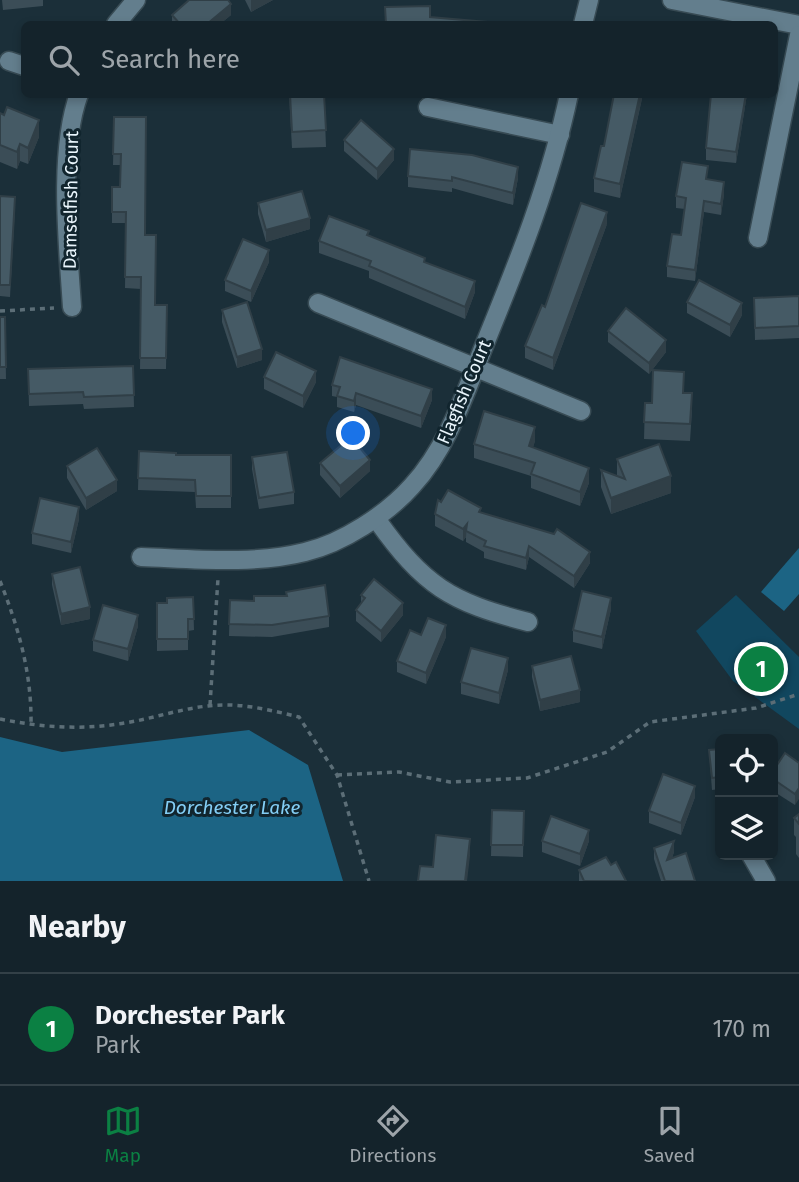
<!DOCTYPE html>
<style>
body{margin:0;font-family:"Fira Sans",sans-serif;background:#1d2b33;color:#f1f3f6}
.controls{position:absolute;right:21px;bottom:21px;display:grid;overflow:hidden;border-radius:10px;box-shadow:0 4px 10px #0003}
.controls button{width:63px;height:63px;display:grid;place-items:center;padding:0;border:0;border-bottom:2px solid #334047;background:#14232b;color:#f1f3f6;font:35px sans-serif}
.you{position:absolute;left:354px;top:434px;width:24px;height:24px;margin:-18px;border:5px solid #fff;border-radius:50%;background:#1a73e8;box-shadow:0 0 0 10px #1a73e833}
.badge{display:grid;place-items:center;width:46px;height:46px;border-radius:50%;background:#0b8043;color:#fff;font-size:23px;font-weight:700}
.pin{position:absolute;translate:-50% -50%;border:4px solid #fff;box-shadow:0 2px 7px #0006}
.list{margin:0;padding:0;list-style:none}
h2{display:flex;justify-content:space-between;align-items:center;height:91px;margin:0;padding:0 28px;font-size:30px}
h2 small{font-size:23px;font-weight:400;color:#9da4a9}
.list li{display:grid;grid-template-columns:46px 1fr auto;gap:21px;align-items:center;box-sizing:border-box;height:112px;padding:0 28px;border-top:2px solid #334047}
.list b{display:block;font-size:26px;white-space:nowrap}
.list p{margin:0;font-size:23px;white-space:nowrap;color:#9da4a9}
.list em{font-size:23px;font-style:normal;color:#9da4a9}
.icon{flex:none;width:38px;height:38px;fill:none;stroke:currentColor;stroke-width:2;stroke-linecap:round;stroke-linejoin:round}
.map{position:relative;flex:none;width:799px;height:881px;overflow:hidden}
.search{position:absolute;background:#14232b;box-shadow:0 4px 10px #0003;left:21px;right:21px;top:21px;height:77px;display:flex;align-items:center;gap:18px;box-sizing:border-box;padding:0 24px;border-radius:10px;color:#9da4a9;font-size:26px}
.sheet{height:203px;background:#14232b}
nav{display:flex;justify-content:space-around;align-items:center;box-sizing:border-box;height:98px;border-top:2px solid #334047;background:#14232b;font-size:19px;color:#9da4a9}
nav a{display:grid;justify-items:center;gap:4px}
nav .on{color:#0b8043}
.map>svg:first-child{display:block}
.green{fill:#11475f}
.water{fill:#1c6484}
.lines{fill:none;stroke-linecap:round;stroke-linejoin:round}
.minor-casing{stroke:#384b54;stroke-width:21}
.path{stroke:#5c6e77;stroke-width:3.5;stroke-dasharray:5 5;stroke-linecap:butt}
.minor{stroke:#637e8d;stroke-width:18}
.wall{fill:#3b4d57}
.shaded-wall{fill:#303f47}
.building{fill:#455a65;stroke:#303f47;stroke-width:2}
.labels{text-anchor:middle;stroke-width:6;stroke-linejoin:round;paint-order:stroke}
.street-label{font-size:18px;fill:#eaf6fd;stroke:#11252e}
.water-label{font-size:19px;font-style:italic;fill:#83cef5;stroke:#11252e}
</style>
<div class="map">
<svg width="799" height="881" viewBox="0 0 799 881">
<rect width="100%" height="100%" fill="#1b2f39"/>
<path class="green" d="M736,595L799,657V729L733,681L696,631Z"/>
<g class="water">
<path d="M799,548V594L784,611L761,592Z"/>
<path d="M249,730L308,765L343,881H0V737L62,752Z"/>
</g>
<g class="lines">
<g class="minor-casing">
<g id="minor">
<path d="M672,0L799,25"/>
<path d="M116,24L136,0"/>
<path d="M583,24L589,0"/>
<path d="M9,61L24,66"/>
<path d="M428,107L560,135"/>
<path d="M758,238L799,35"/>
<path d="M318,303L581,411"/>
<path d="M72,307C68,246 58,151 79,94"/>
<path d="M377,520C424,586 450,602 528,622"/>
<path d="M141,557C195,559 253,565 305,552C343,543 387,514 412,486C449,446 466,390 486,341C519,260 551,180 569,94"/>
<path d="M751,855L766,881"/>
</g>
</g>
<g class="path">
<path d="M0,311L54,308"/>
<path d="M0,581C19,629 32,674 31,726"/>
<path d="M210,705L218,578"/>
<path d="M0,719C40,727 78,730 118,724C149,720 178,709 208,706C239,702 270,710 299,717L337,775L369,881"/>
<path d="M337,775L399,772L450,782L527,778L607,752L650,722L756,708L799,694"/>
</g>
<use href="#minor" class="minor"/>
</g>
<g class="wall">
<path d="M2,0H43V6L3,10Z"/>
<path d="M245,0H273L251,12Z"/>
<path d="M172,15H231L220,24H172Z"/>
<path d="M289,94H324L326,147L292,148Z"/>
<path d="M614,94H643L620,198L594,192V178L604,146Z"/>
<path d="M711,94H747L736,163L706,160V148Z"/>
<path d="M0,113L39,137L28,164L20,161L17,169L0,162Z"/>
<path d="M114,117L145,235L155,305H167L166,369H140L141,289L125,288L126,223H112V187H120V165H113Z"/>
<path d="M344,140L394,160L377,180L344,151Z"/>
<path d="M408,176L518,178L513,205L452,188V192L408,187Z"/>
<path d="M708,180L724,194L721,215L704,212L695,281L667,277V266L681,235L685,209L676,208V196Z"/>
<path d="M0,196L15,208L10,297L0,296Z"/>
<path d="M258,203L310,229L266,242L258,214Z"/>
<path d="M607,224L553,370L525,358V346L545,307Z"/>
<path d="M369,235L425,262L475,292L465,319L369,278V271L319,253V241Z"/>
<path d="M269,262L251,302L225,291V280Z"/>
<path d="M799,296V338L755,340L754,298Z"/>
<path d="M687,302L742,315L730,337L687,313Z"/>
<path d="M222,310L262,360L237,368L222,322Z"/>
<path d="M0,317H5L6,379H0Z"/>
<path d="M608,331L666,352L649,374L608,342Z"/>
<path d="M133,366L134,407L84,409L83,404L29,406L28,369Z"/>
<path d="M264,377L316,382L303,408L264,389Z"/>
<path d="M332,385L432,400L421,428L356,405L354,412L337,407V397L332,396Z"/>
<path d="M684,393L692,410L690,441L644,439L645,403H652Z"/>
<path d="M535,441L533,447L589,483L580,506L531,488V476L474,458V444Z"/>
<path d="M139,451L176,455H231V508H196L195,492L138,490Z"/>
<path d="M252,457L294,492V504L259,509L252,469Z"/>
<path d="M617,459L671,493L611,514L601,487V470L617,476Z"/>
<path d="M320,463L370,471L340,498L320,475Z"/>
<path d="M67,466L117,491L86,510L67,478Z"/>
<path d="M481,513L590,563L574,588L529,557L526,570L484,558V552L466,542V537L463,541L435,526V514Z"/>
<path d="M79,519L71,553L32,544V533Z"/>
<path d="M52,574L90,619L61,625L52,585Z"/>
<path d="M286,592L329,616V627L272,637L229,636L230,600L254,601L286,596Z"/>
<path d="M361,595L403,615L381,642L356,621V610L361,603Z"/>
<path d="M193,597L194,630L188,631V650L157,651V603H167Z"/>
<path d="M611,609L602,649L573,642V630Z"/>
<path d="M138,626L128,661L93,651V640Z"/>
<path d="M421,635L446,637L426,684L397,672V661Z"/>
<path d="M532,666L580,702L540,711L532,677Z"/>
<path d="M508,670L499,704L461,694V682Z"/>
<path d="M720,749V789L712,790L709,750Z"/>
<path d="M799,763L795,805L773,791V771Z"/>
<path d="M695,797L681,835L649,823V811Z"/>
<path d="M492,810L524,811L523,857L491,856Z"/>
<path d="M799,814V858L796,854V837L794,835V818Z"/>
<path d="M542,841H589L580,866L542,852Z"/>
<path d="M654,848L674,852L672,858L695,881H661L654,859Z"/>
<path d="M611,865L626,881H579V870Z"/>
</g>
<g class="shaded-wall">
<path d="M251,0H273L251,12Z"/>
<path d="M231,4V15L220,24H207Z"/>
<path d="M640,94H643L620,198V184Z"/>
<path d="M746,94H747L736,163V152Z"/>
<path d="M39,120V137L28,164V148Z"/>
<path d="M20,144V161L17,169V152Z"/>
<path d="M394,149V160L377,180V169Z"/>
<path d="M518,167V178L513,205V193Z"/>
<path d="M724,182V194L721,215V204Z"/>
<path d="M704,201V212L695,281V270Z"/>
<path d="M607,212V224L553,370V358Z"/>
<path d="M310,218V229L266,242V230Z"/>
<path d="M269,250V262L251,302V291Z"/>
<path d="M475,281V292L465,319V307Z"/>
<path d="M742,303V315L730,337V325Z"/>
<path d="M666,340V352L649,374V363Z"/>
<path d="M262,349V360L237,368V357Z"/>
<path d="M316,371V382L303,408V396Z"/>
<path d="M432,389V400L421,428V416Z"/>
<path d="M356,393V405L354,412V401Z"/>
<path d="M535,427V441L529,460V446Z"/>
<path d="M370,460V471L340,498V486Z"/>
<path d="M589,468V483L580,506V492Z"/>
<path d="M671,476V493L611,514V498Z"/>
<path d="M117,480V491L86,510V498Z"/>
<path d="M79,507V519L71,553V542Z"/>
<path d="M467,524L466,537L463,541V529Z"/>
<path d="M529,546V557L526,570V558Z"/>
<path d="M590,552V563L574,588V576Z"/>
<path d="M611,598V609L602,649V637Z"/>
<path d="M403,603V615L381,642V631Z"/>
<path d="M90,607V619L61,625V614Z"/>
<path d="M138,615V626L128,661V649Z"/>
<path d="M446,625V637L426,684V673Z"/>
<path d="M508,658V670L499,704V693Z"/>
<path d="M580,690V702L540,711V700Z"/>
<path d="M695,786V797L681,835V823Z"/>
<path d="M799,788V799L795,805V794Z"/>
<path d="M589,830V841L580,866V854Z"/>
<path d="M470,839V856L467,881H465Z"/>
<path d="M674,841V852L667,872V860Z"/>
</g>
<g class="building">
<path d="M189,0H228L231,4L207,24H180L172,15Z"/>
<path d="M430,6V17L487,22V24H386L385,7Z"/>
<path d="M290,94H324L326,130L292,132Z"/>
<path d="M614,94H640L620,184L594,178L601,146H604Z"/>
<path d="M711,94H746L736,152L706,148Z"/>
<path d="M7,107L39,120L28,148L20,144L17,152L0,145V113L4,115Z"/>
<path d="M114,117H146L145,235H156L155,305H167L166,358H140L141,277H125L126,212H112V187H120L121,154H113Z"/>
<path d="M361,120L394,149L377,169L344,140Z"/>
<path d="M410,149L472,155L518,167L513,193L452,177V181L408,176Z"/>
<path d="M682,162L708,166L706,179L724,182L721,204L704,201L695,270L667,266L672,234L681,235L686,198L676,196Z"/>
<path d="M302,191L310,218L266,230L258,203Z"/>
<path d="M0,196L15,197L10,285H0Z"/>
<path d="M581,203L607,212L553,358L525,346L542,305L545,307Z"/>
<path d="M329,216L369,231L367,235L425,258L424,262L475,281L465,307L369,266L371,261L319,241Z"/>
<path d="M243,239L269,250L251,291L225,280Z"/>
<path d="M699,280L742,303L730,325L687,302Z"/>
<path d="M799,296V326L755,328L754,298Z"/>
<path d="M247,302L262,349L237,357L222,310Z"/>
<path d="M626,308L666,340L649,363L608,331Z"/>
<path d="M0,317H5L6,367H0Z"/>
<path d="M276,352L316,371L303,396L264,377Z"/>
<path d="M340,357L432,389L421,416L356,393L354,401L337,396L340,387L332,385Z"/>
<path d="M133,366L134,395L84,397L83,392L29,394L28,369Z"/>
<path d="M653,370L684,372L683,393H692L690,424L644,422L645,403H652Z"/>
<path d="M484,411L535,427L529,446L589,468L580,492L531,474L535,463L474,444Z"/>
<path d="M351,437L370,460L340,486L320,463Z"/>
<path d="M659,444L671,476L611,498L601,470L625,479L617,459Z"/>
<path d="M97,448L117,480L86,498L67,466Z"/>
<path d="M139,451L176,453V455H231V496H196L195,480L138,478Z"/>
<path d="M287,452L294,492L259,498L252,457Z"/>
<path d="M448,490L481,508L479,512L554,534L557,529L590,552L574,576L529,546L526,558L484,546L486,541L466,531L467,524L463,529L435,514L438,500L441,502Z"/>
<path d="M40,498L79,507L71,542L32,533Z"/>
<path d="M80,567L90,607L61,614L52,574Z"/>
<path d="M374,579L403,603L381,631L356,610L365,598L361,595Z"/>
<path d="M325,585L329,616L272,625L229,624L230,600L254,601V596H287L286,592Z"/>
<path d="M582,591L611,598L602,637L573,630Z"/>
<path d="M193,597L194,619H188V639H157V603H167V598Z"/>
<path d="M103,605L138,615L128,649L93,640Z"/>
<path d="M428,618L446,625L426,673L397,661L410,630L421,635Z"/>
<path d="M471,648L508,658L499,693L461,682Z"/>
<path d="M571,656L580,690L540,700L532,666Z"/>
<path d="M720,749V777L712,778L709,750Z"/>
<path d="M785,753L799,763V788L795,794L773,779V771Z"/>
<path d="M663,774L695,786L681,823L649,811Z"/>
<path d="M492,810L524,811L523,845H491Z"/>
<path d="M799,814V824L794,818Z"/>
<path d="M551,816L589,830L580,854L542,841Z"/>
<path d="M436,835L470,839L465,881H418L420,866L433,867Z"/>
<path d="M674,841L667,860L686,853L695,881H665L654,848Z"/>
<path d="M606,857L611,865L616,862L626,881H584L579,870Z"/>
</g>
<g class="labels">
<g class="street-label">
<text transform="translate(71 200) rotate(-89)" y="6">Damselfish Court</text>
<text transform="translate(464 392) rotate(-67)" y="6">Flagfish Court</text>
</g>
<g class="water-label">
<text x="232" y="814">Dorchester Lake</text>
</g>
</g>
</svg>
<div class="controls">
<button><svg class="icon" aria-label="locate" viewBox="0 0 24 24"><circle cx="12" cy="12" r="6"/><path d="M12 2v4M12 18v4M2 12h4M18 12h4"/></svg></button>
<button><svg class="icon" aria-label="layers" viewBox="0 0 24 24"><path d="M12 4l9 5-9 5-9-5zM3 14l9 5 9-5"/></svg></button>
</div>
<div class="you"></div>
<div class="pin badge" style="left:761px;top:669px">1</div>
<div class="search"><svg class="icon" aria-label="search" viewBox="0 0 24 24"><circle cx="10" cy="10" r="6"/><path d="M15 15l6 6"/></svg>Search here</div>
</div>
<section class="sheet">
<h2>Nearby<small></small></h2>
<ul class="list">
<li><span class="badge">1</span><div><b>Dorchester Park</b><p>Park</p></div><em>170 m</em></li>
</ul>
</section>
<nav>
<a class="on"><svg class="icon" aria-label="map" viewBox="0 0 24 24"><path d="M3 6l6-2 6 2 6-2v14l-6 2-6-2-6 2zM9 4v14M15 6v14"/></svg>Map</a>
<a><svg class="icon" aria-label="directions" viewBox="0 0 24 24"><path d="M12 3l9 9-9 9-9-9zM9 14v-3h6M13 9l2 2-2 2"/></svg>Directions</a>
<a><svg class="icon" aria-label="saved" viewBox="0 0 24 24"><path d="M7 4h10v16l-5-4-5 4z"/></svg>Saved</a>
</nav>
